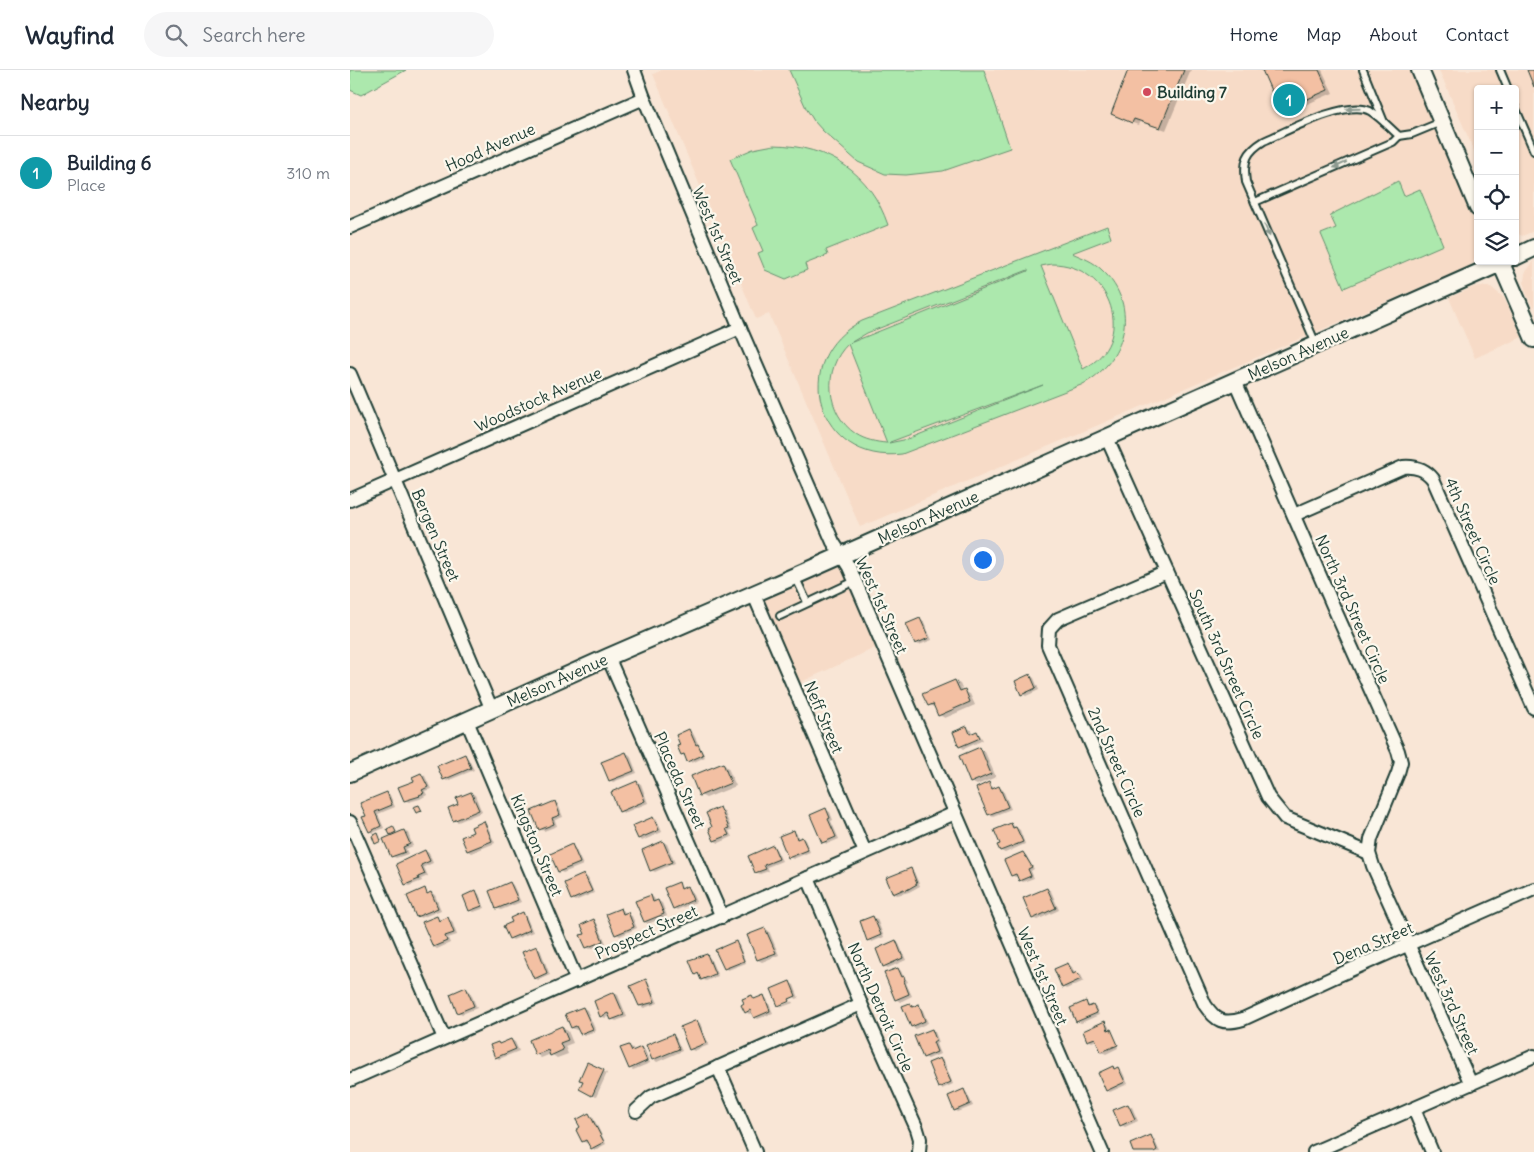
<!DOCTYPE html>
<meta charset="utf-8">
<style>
body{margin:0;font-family:Delius,sans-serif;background:#f6f6f7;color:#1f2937}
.controls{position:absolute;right:15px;top:15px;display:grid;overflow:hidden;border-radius:5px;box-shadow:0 1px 4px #0004}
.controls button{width:45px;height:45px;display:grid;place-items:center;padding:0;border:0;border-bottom:1px solid #e0e1e3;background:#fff;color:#1f2937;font:25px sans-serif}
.you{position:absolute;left:632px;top:489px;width:18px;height:18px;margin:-12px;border:4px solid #fff;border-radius:50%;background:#1a73e8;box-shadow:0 0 0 8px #1a73e833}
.badge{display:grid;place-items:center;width:32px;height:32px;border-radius:50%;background:#0b8043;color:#fff;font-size:16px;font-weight:700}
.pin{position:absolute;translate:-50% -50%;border:2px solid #fff;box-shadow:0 1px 5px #0006}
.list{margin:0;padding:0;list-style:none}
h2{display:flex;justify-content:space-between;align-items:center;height:65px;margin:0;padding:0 20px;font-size:21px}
h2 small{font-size:16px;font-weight:400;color:#747a83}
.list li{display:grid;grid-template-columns:32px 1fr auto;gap:15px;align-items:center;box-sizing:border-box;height:75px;padding:0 20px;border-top:1px solid #e0e1e3}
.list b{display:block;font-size:19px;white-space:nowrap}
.list p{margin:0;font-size:16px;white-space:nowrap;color:#747a83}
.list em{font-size:16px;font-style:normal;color:#747a83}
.icon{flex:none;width:28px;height:28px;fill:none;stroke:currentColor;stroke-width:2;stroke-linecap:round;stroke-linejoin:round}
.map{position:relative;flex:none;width:1184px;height:1082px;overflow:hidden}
header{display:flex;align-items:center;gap:30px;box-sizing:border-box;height:70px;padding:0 25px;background:#fff;border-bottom:1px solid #e0e1e3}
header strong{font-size:24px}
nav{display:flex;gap:28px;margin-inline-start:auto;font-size:18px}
.search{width:350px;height:45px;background:#f6f6f7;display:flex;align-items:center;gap:12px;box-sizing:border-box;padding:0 18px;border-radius:28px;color:#747a83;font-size:19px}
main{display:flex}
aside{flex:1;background:#fff}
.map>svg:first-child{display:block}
.built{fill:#f7dbc7}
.green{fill:#ace8ad;stroke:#669270;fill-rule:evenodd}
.shadow{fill:#0003}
.building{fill:#f3c0a3;stroke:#1f3d34}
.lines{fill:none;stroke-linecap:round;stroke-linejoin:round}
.lane-casing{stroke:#1f3d34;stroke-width:10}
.street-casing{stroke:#1f3d34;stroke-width:16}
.secondary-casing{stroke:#1f3d34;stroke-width:20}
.lane{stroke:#fbf7ec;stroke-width:6}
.street{stroke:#fbf7ec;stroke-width:12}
.secondary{stroke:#fbf7ec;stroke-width:16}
.oneway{fill:#8d9a90}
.poi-dot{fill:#d1495b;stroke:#fbf7ec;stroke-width:2}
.labels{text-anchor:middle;stroke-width:4.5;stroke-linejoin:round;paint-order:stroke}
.poi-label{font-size:16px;font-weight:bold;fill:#1f3d34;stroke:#fbf7ec;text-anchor:start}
.street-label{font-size:16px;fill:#1f3d34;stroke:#fbf7ec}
</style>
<header>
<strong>Wayfind</strong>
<div class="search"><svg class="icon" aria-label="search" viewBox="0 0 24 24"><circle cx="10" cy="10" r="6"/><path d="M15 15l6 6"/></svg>Search here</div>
<nav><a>Home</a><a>Map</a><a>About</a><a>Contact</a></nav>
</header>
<main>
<aside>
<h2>Nearby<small></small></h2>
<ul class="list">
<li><span class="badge" style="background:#0f9aa8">1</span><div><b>Building 6</b><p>Place</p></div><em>310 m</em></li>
</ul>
</aside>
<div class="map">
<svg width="1184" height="1082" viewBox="0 0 1184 1082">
<rect width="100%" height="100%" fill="#f9e6d6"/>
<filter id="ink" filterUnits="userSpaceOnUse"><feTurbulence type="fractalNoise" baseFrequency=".02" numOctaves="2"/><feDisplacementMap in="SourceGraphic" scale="10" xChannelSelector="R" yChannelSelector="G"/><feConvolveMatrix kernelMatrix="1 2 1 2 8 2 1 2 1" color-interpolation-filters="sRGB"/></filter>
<g filter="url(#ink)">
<g class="built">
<path d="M312,0H1060L1128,161V185L1120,196L510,457L419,244L406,249L303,4Z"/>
<path d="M1089,0H1184V161L1172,166L1165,162V19H1128V90Z"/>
<path d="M1184,191V240L1175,220L1174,212L1175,203Z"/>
<path d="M1131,216L1141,217L1154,228L1172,267L1125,288L1099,228L1124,217Z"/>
<path d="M492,496L527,577L447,614L412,531Z"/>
</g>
<g class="green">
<path d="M0,0H56L11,25L0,20Z"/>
<path d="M439,0H634L660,78L593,101L556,105L535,104L508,92L473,61L464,51L456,38Z"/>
<path d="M424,75C479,76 520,102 538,155L476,180L478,185L455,194L457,200L436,209L415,200L408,183L413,181L403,158L408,155L380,89L403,79Z"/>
<path d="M1048,111L1054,126L1070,119L1093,175L994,218L971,164L986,158L980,145Z"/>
<path d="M757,156L761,168L722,183C733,188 743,191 752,200C791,236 776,293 731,315L552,384C468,395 436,288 512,251ZM702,194C762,194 788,272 733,299L691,196ZM678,200V201L500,273L517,263ZM498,274L537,373H536C526,372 515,370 506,364C476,344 472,299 498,274ZM693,315L558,369L539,373L540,372Z"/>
</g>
<g class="shadow">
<path d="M780,0H841L816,60L790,51L788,55L768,47Z"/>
<path d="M913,0H972L983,23L936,43L931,40Z"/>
<path d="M570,550L574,552L582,570L569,575L566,573Z"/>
<path d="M680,605L684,608L689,620L676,626L672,624Z"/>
<path d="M605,611L610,614L613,621L620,624L625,635L595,648L589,645L586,638L579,635Z"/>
<path d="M617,658L621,660L623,664L627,662L630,665L633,670L614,679L610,676L604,663Z"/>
<path d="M339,661L343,663L355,687L342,693L332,684V675Z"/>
<path d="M630,679L635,682L646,707L627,715L621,712Z"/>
<path d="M276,683L280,685L287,703L263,712L260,710Z"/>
<path d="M115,686L118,688L124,700L97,711L94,709Z"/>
<path d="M373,694L378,698L386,716L356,728L350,725Z"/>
<path d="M71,704L75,706L81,719L75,721L77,725L70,729L59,732L55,730L65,711Z"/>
<path d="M287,712L291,714L298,733L274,743L270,741Z"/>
<path d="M639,714L645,719L649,717L653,720L661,739L643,746L639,744Z"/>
<path d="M37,723L40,725L45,737L28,744L34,758L23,763L19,761L17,746Z"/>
<path d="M121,723L125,725L132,742L108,752L104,750L110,734Z"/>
<path d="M204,732L208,734L213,747L205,750L207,756L194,761L190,759Z"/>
<path d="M370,739L374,741L382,760L379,761L382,767L369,773L365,771L364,758Z"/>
<path d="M476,740L480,742L483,750L481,751L489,769L477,774L473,772Z"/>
<path d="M303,748L307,750L312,762L292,771L289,768Z"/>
<path d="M133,753L137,755L145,773L121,783L118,781L125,763Z"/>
<path d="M661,754L670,760L675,774L655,783L651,781V775Z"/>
<path d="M43,758L47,764L54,761L58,763L63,776L56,779L58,784L46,788L42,786L44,766L41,764Z"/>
<path d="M444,762L447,764L449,769L452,768L455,770L460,782L443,789L439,787Z"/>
<path d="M313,772L317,774L325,793L305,802L301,800Z"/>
<path d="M222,776L225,778L233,795L213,803L209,801Z"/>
<path d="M423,777L426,779L432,791L417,797L419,801L410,804L406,802Z"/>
<path d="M75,781L79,783L83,793L74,797L78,806L71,809L72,811L59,816L56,814Z"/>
<path d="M672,783L676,785L684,799L681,801L684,808L673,812L670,810L668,806L665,807L662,805Z"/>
<path d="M561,800L564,802L570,816L559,822L547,825L544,823Z"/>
<path d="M234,806L238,808L244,823L225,831L222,829Z"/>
<path d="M160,813L163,815L171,832L151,840L147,838Z"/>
<path d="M328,814L333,819L337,818L341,820L346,832L327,840L324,838Z"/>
<path d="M697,819L701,821L709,840L687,850L683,848Z"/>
<path d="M75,820L79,824L81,823L85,825L91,840L71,848L67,846Z"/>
<path d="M126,822L129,824L135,838L124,842L120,840Z"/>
<path d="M301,826L304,828L306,832L308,831L312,833L317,846L298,854L295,852Z"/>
<path d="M271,839L274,841L276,845L278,844L282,846L287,858L270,866L266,864Z"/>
<path d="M173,843L176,846L183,862L163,870L160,868Z"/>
<path d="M523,847L527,849L534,867L522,872L518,870Z"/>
<path d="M87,848L91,852L98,849L102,851L107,865L98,868L100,873L87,879L84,877Z"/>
<path d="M244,850L247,853L256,873L240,879L237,877L236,864Z"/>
<path d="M415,859L419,861L429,885L412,892L408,890L398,866Z"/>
<path d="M546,872L549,874L556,890L538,898L534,896Z"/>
<path d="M385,873L389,875L396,893L378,900L375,898Z"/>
<path d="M187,877L190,879L200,905L188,910L185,908Z"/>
<path d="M356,886L360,888L368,906L356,911L352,909L351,906L346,904Z"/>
<path d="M718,894L722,897L725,904L727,903L731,905L734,911L716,919L713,917Z"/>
<path d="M548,899L551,901L554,908L557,910L558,912L556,913L562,926L550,932L546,929Z"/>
<path d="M296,911L299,913L308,933L294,938L290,936Z"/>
<path d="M440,913L444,915L449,928L446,929L445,927L430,934Z"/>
<path d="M116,919L120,921L127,938L112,944L108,942Z"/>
<path d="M264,923L268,925L277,947L266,951L262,949L260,946L255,948L251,946Z"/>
<path d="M402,926L406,930L414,927L417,929L423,943L408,949L404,947L403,943L399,944L396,942Z"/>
<path d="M442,931L443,933L432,937L431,936Z"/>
<path d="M736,933L741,937L743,936L746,938L749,945L731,953L727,951Z"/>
<path d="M560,935L572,938L578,953L565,959L562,957Z"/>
<path d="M233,938L237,940L246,961L234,965L231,963L229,958L226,960L222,958L217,945Z"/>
<path d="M347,951L350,953L359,975L344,981L340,979Z"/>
<path d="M755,953L758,955L768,978L756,984L752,982L747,970L742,972L738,970Z"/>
<path d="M212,958L218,961L223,973L215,976L218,984L207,988L201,984L191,988L186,984Z"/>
<path d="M581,960L585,962L589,972L586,974L590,984L578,989L574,987Z"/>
<path d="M323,966L326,968L332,981L307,992L303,989L298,976Z"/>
<path d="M161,970L165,972L169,981L149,989L146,987L148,973L150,975Z"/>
<path d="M279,976L283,978L284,982L291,978L295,980L300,993L283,1000L280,998Z"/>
<path d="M590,989L594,991L603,1014L592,1019L589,1017Z"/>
<path d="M238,994L257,1003L246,1027L231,1019L234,1011Z"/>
<path d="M763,998L772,1001L778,1014L760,1022L756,1020Z"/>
<path d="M614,1021L617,1023L623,1036L608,1042L605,1040Z"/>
<path d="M778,1035L782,1037L788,1051L775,1057L771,1055Z"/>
<path d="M239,1045L243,1047L256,1074L245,1080L242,1078L239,1072L236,1073L233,1071L232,1058Z"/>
<path d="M801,1067L804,1069L810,1082H785Z"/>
</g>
<g class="building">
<path d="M778,0H834L810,58L784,49L782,53L761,44Z"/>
<path d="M912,0H969L978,20L930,41Z"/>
<path d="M1177,0H1184V17Z"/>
<path d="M570,548L579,568L565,574L556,554Z"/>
<path d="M680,604L686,618L671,625L665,611Z"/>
<path d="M605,610L610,621L615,619L620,632L588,646L583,634L578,636L572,624Z"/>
<path d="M617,656L620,664L627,661L630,668L609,677L603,662Z"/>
<path d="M339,659L346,675L348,674L353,685L337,692L334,684L331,685L327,676L330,675L326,665Z"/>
<path d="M630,677L641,704L620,713L609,686Z"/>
<path d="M276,682L284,701L259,711L251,692Z"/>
<path d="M115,684L121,698L93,710L87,696Z"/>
<path d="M373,693L381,713L349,726L341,706Z"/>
<path d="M71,703L78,717L72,720L74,723L69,725L70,726L54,731L48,717L64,711L62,707Z"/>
<path d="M287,711L295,731L269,742L261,722Z"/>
<path d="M639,712L642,719L649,716L658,737L638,745L626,718Z"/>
<path d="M37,722L42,735L25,742L31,756L19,762L12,747L16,746L10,733Z"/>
<path d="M121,722L129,740L103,751L98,738L108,734L106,728Z"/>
<path d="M205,731L210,745L202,748L204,754L189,760L181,741Z"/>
<path d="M69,735L72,741L66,743L63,737Z"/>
<path d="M370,737L379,758L376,759L379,765L364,771L359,759L362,757L356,743Z"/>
<path d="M476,738L480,748L478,749L486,767L472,773L460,745Z"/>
<path d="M303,747L309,760L288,769L282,756Z"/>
<path d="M134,751L142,771L117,781L111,767L123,762L121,757Z"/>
<path d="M661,753L663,758L666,757L673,772L650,781L647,775L650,774L644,760Z"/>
<path d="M43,756L46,762L40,765L37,759Z"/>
<path d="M54,760L60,774L53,777L55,782L41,787L33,769Z"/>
<path d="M444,760L447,769L452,767L458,780L438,788L429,766Z"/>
<path d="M28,763L31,771L25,774L22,766Z"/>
<path d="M313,771L322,792L300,801L292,780Z"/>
<path d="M222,774L230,793L208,802L200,784Z"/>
<path d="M423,775L429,789L414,795L416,799L405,803L398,786Z"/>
<path d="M75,780L80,791L71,795L75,804L68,807L69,809L55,815L46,794Z"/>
<path d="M673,782L682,797L678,799L681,806L669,811L666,804L661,806L654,790Z"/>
<path d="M561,798L567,814L555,821L554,819L543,824L536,808Z"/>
<path d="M234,804L242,821L221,830L214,813Z"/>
<path d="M160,812L168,830L146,839L139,821Z"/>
<path d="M329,812L331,819L337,816L343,830L323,839L314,818Z"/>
<path d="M75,818L77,824L81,822L88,838L66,847L57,826Z"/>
<path d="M697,818L706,838L682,849L673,828Z"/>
<path d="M126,820L132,836L119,841L113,826Z"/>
<path d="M301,825L303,832L308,830L314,844L294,852L285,831Z"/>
<path d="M271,838L273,844L278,842L284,857L265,865L256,844Z"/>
<path d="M173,842L180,860L159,869L153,856L162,852L160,848Z"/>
<path d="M87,846L89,851L98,847L104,863L95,866L97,871L83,877L72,852Z"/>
<path d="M523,846L531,865L517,871L510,851Z"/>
<path d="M244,849L253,871L236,878L230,865L235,864L231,855Z"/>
<path d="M415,858L426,883L407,890L397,865Z"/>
<path d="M546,870L553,888L533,897L526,879Z"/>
<path d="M386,871L394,891L374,899L365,880Z"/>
<path d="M187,876L197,903L184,909L172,882Z"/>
<path d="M357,884L365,904L351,910L348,903L345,905L339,890Z"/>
<path d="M718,893L723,904L727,902L731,909L712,918L704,899Z"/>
<path d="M548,898L552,907L554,906L555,910L554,911L559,924L545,930L534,903Z"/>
<path d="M296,909L305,932L289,936L280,916Z"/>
<path d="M440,911L446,926L439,929L440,931L428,936L421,919Z"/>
<path d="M116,917L124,936L107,943L100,924Z"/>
<path d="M264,922L274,945L261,950L258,943L250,947L244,931Z"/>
<path d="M402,925L404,929L414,925L420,941L404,948L400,940L395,943L391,935L394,933L392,929Z"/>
<path d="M736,931L738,937L743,935L747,943L726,952L720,938Z"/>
<path d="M560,933L562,937L569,934L575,951L561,957L552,936Z"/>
<path d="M233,937L243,959L230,964L226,956L221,958L215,944Z"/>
<path d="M347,950L356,973L339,980L330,957Z"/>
<path d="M755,951L758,960L761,959L768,975L751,982L745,968L737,971L733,961Z"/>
<path d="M212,956L218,970L210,973L213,980L200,986L198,980L185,985L179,970Z"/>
<path d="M582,959L586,970L583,972L587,982L573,988L564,966Z"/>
<path d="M323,964L329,979L302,990L296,975Z"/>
<path d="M161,969L166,979L145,988L140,975L148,972L149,974Z"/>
<path d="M279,975L282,981L291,977L297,991L279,999L270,978Z"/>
<path d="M590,988L601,1012L588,1018L578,993Z"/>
<path d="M237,992L254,1000L242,1026L229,1019L233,1011L229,1010Z"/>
<path d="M763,996L764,999L768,997L775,1012L756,1021L748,1003Z"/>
<path d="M614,1019L620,1034L604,1041L598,1026Z"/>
<path d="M778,1034L785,1049L770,1056L763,1040Z"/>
<path d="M239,1043L254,1072L241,1079L236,1070L232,1072L226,1060L230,1057L226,1050Z"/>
<path d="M801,1065L807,1080L804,1082H783L780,1074Z"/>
</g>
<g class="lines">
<g class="lane-casing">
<g id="lane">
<path d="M1013,0L1034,52"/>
<path d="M1150,0L1158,19"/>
<path d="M1165,37L1184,81"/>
<path d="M905,132L1043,72L1049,66"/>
<path d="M966,274L896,112C893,91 896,82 914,71C937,61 997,29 1020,41C1031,48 1040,58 1049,66L1062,64L1091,52"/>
<path d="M445,506L457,532"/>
<path d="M430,546L505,511"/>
</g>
</g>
<g class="street-casing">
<g id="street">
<path d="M284,0L294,28L390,258L483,472L499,497L752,1082"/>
<path d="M0,157L294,28"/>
<path d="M0,304L142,640"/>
<path d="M885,311L984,538L1048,681L1051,692L1048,703L1021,769L1019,783L1023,796L1121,1014"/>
<path d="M757,368L918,727L935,748L1019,783"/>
<path d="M0,430L390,258"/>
<path d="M944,445L1053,397C1066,396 1075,399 1083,409L1184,638"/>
<path d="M817,502L708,549L699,559L698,575L855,935C866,951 873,955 893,949L982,908L1184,819"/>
<path d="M404,525L515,782"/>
<path d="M258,587L372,847"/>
<path d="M117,651L227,911"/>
<path d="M0,752L94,968"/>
<path d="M458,808L511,934L567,1059L570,1069L569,1082"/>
<path d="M368,997L405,1082"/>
<path d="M0,1010L605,743"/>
<path d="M1064,1039L1082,1082"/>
<path d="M286,1041L301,1027L511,934"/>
<path d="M964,1082L1184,986"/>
</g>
</g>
<g class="secondary-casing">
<g id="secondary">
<path d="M1070,0L1128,138"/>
<path d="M1165,187L1184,178"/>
<path d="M1150,191L1184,269"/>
<path d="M0,703L258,587L445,506L1155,191"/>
</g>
</g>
<use href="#lane" class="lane"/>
<use href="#street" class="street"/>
<use href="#secondary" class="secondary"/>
</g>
<defs><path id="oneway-solid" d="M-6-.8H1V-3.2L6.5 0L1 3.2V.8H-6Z" transform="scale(1.25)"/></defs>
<g class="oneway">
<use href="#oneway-solid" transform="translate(1003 39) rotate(179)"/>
<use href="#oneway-solid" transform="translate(990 95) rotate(156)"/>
<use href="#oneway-solid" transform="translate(917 160) rotate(67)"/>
</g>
</g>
<circle class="poi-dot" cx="797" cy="22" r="5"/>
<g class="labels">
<g class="poi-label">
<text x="807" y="28">Building 7</text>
</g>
<g class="street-label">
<text transform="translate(140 77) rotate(-24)" y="6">Hood Avenue</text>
<text transform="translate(368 165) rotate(67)" y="6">West 1st Street</text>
<text transform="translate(948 283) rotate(-24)" y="6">Melson Avenue</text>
<text transform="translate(188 329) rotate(-24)" y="6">Woodstock Avenue</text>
<text transform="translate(578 447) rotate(-24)" y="6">Melson Avenue</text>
<text transform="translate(1123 461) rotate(66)" y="6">4th Street Circle</text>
<text transform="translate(86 465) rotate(67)" y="6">Bergen Street</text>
<text transform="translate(532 535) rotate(66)" y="6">West 1st Street</text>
<text transform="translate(1003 539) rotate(66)" y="6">North 3rd Street Circle</text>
<text transform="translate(877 594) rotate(66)" y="6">South 3rd Street Circle</text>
<text transform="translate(207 610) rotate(-24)" y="6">Melson Avenue</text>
<text transform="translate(474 647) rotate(67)" y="6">Neff Street</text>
<text transform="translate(767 692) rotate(66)" y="6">2nd Street Circle</text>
<text transform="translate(330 710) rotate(66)" y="6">Placeda Street</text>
<text transform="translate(187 775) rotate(67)" y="6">Kingston Street</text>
<text transform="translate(296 862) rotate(-24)" y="6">Prospect Street</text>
<text transform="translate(1023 873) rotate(-23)" y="6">Dena Street</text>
<text transform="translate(693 906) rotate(67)" y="6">West 1st Street</text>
<text transform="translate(1102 933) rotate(66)" y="6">West 3rd Street</text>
<text transform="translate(531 937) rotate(66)" y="6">North Detroit Circle</text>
</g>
</g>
</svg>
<div class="controls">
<button>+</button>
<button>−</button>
<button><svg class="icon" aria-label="locate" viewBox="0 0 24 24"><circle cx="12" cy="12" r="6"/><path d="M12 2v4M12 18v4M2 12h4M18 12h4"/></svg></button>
<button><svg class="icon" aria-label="layers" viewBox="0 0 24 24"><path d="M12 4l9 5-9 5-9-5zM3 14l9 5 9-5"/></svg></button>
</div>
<div class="you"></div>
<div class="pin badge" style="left:939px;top:30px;background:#0f9aa8">1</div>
</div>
</main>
